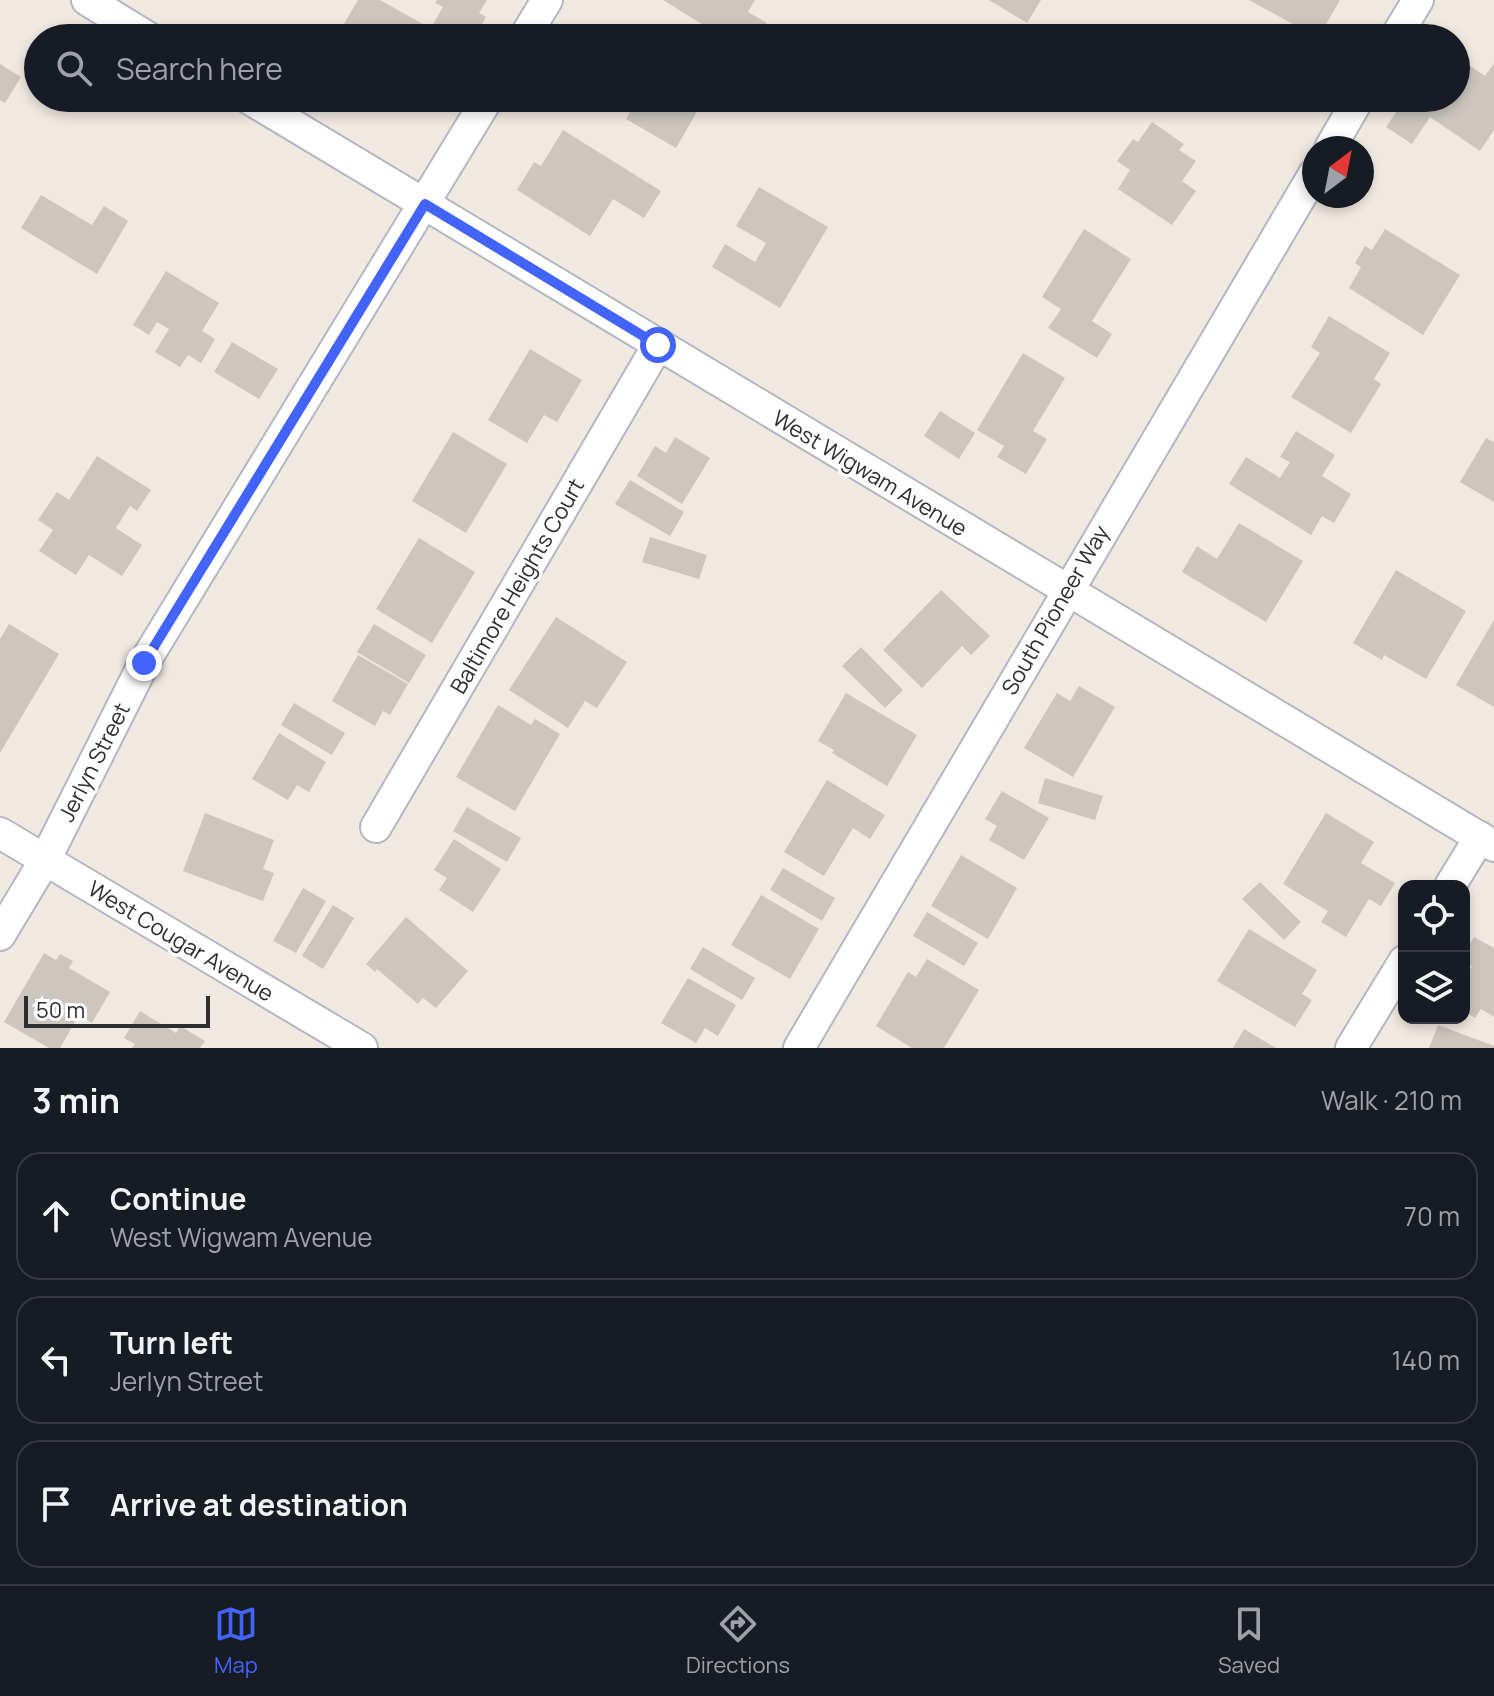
<!DOCTYPE html>
<meta charset="utf-8">
<style>
body{margin:0;font-family:Manrope,sans-serif;background:#20242c;color:#f1f3f6}
.controls{position:absolute;right:24px;bottom:24px;display:grid;overflow:hidden;border-radius:16px;box-shadow:0 4px 12px #0003}
.controls button{width:72px;height:72px;display:grid;place-items:center;padding:0;border:0;border-bottom:2px solid #363941;background:#171b24;color:#f1f3f6;font:40px sans-serif}
.compass{position:absolute;left:1302px;top:136px;width:72px;height:72px;border-radius:50%;background:#171b24;box-shadow:0 4px 12px #0003;rotate:32deg}
.scale{position:absolute;left:24px;bottom:20px;width:186px;box-sizing:border-box;padding-left:8px;border:4px solid #2e2e2e;border-top:0;font-size:22px;line-height:28px;white-space:nowrap;color:#2e2e2e;-webkit-text-stroke:6px #fff;paint-order:stroke}
.stop{position:absolute;width:24px;height:24px;margin:-18px;border:6px solid #4264fb;border-radius:50%;background:#fff}
.stop.end{background:#4264fb;border-color:#fff;box-shadow:0 2px 8px #0008}
.list{margin:0;padding:0;list-style:none}
h2{display:flex;justify-content:space-between;align-items:center;height:104px;margin:0;padding:0 32px;font-size:34px}
h2 small{font-size:26px;font-weight:400;color:#9ea1a6}
.list li{display:grid;grid-template-columns:52px 1fr auto;gap:24px;align-items:center;box-sizing:border-box;height:128px;margin:0 16px 16px;padding:0 16px;border:2px solid #363941;border-radius:24px}
.list b{display:block;font-size:30px;white-space:nowrap}
.list p{margin:0;font-size:26px;white-space:nowrap;color:#9ea1a6}
.list em{font-size:26px;font-style:normal;color:#9ea1a6}
.icon{flex:none;width:44px;height:44px;fill:none;stroke:currentColor;stroke-width:2;stroke-linecap:round;stroke-linejoin:round}
.map{position:relative;flex:none;width:1494px;height:1048px;overflow:hidden}
.search{position:absolute;background:#171b24;box-shadow:0 4px 12px #0003;left:24px;right:24px;top:24px;height:88px;display:flex;align-items:center;gap:20px;box-sizing:border-box;padding:0 28px;border-radius:44px;color:#9ea1a6;font-size:30px}
.sheet{height:536px;background:#171b24}
nav{display:flex;justify-content:space-around;align-items:center;box-sizing:border-box;height:112px;border-top:2px solid #363941;background:#171b24;font-size:22px;color:#9ea1a6}
nav a{display:grid;justify-items:center;gap:4px}
nav .on{color:#4264fb}
.map>svg:first-child{display:block}
.building{fill:#cbc7bf}
.lines{fill:none;stroke-linecap:round;stroke-linejoin:round}
.minor-casing{stroke:#b4b7c1;stroke-width:34}
.minor{stroke:#fff;stroke-width:30}
.route{stroke:#4264fb;stroke-width:10}
.labels{text-anchor:middle;stroke-width:7;stroke-linejoin:round;paint-order:stroke}
.street-label{font-size:22px;fill:#2e2e2e;stroke:#fff}
</style>
<div class="map">
<svg width="1494" height="1048" viewBox="0 0 1494 1048">
<rect width="100%" height="100%" fill="#efe9e1"/>
<g class="building">
<path d="M358,0H380L448,38H344L338,34Z"/>
<path d="M437,0H487L479,13L486,17L474,38H452L432,26L443,7L435,3Z"/>
<path d="M663,0H755L748,12L767,23L758,38H724Z"/>
<path d="M989,0H1041L1027,23Z"/>
<path d="M1249,0H1340L1318,38Z"/>
<path d="M1460,59L1485,76L1494,63V130L1480,151L1430,117L1412,144L1386,127L1406,98H1456V64Z"/>
<path d="M0,64L21,77L5,103L0,100Z"/>
<path d="M586,98H615L607,110Z"/>
<path d="M638,98H692L689,104L698,110L676,148L626,119Z"/>
<path d="M1152,122L1184,144L1179,150L1196,161L1182,181L1196,191L1172,225L1118,189L1130,170L1117,161L1133,139L1138,142Z"/>
<path d="M563,130L661,191L644,218L613,199L590,236L517,190L534,162L541,166Z"/>
<path d="M759,187L828,227L780,308L712,267L725,244L755,262L766,243L736,226Z"/>
<path d="M41,195L92,225L104,206L128,221L97,274L21,228Z"/>
<path d="M1084,229L1131,259L1092,321L1112,334L1097,358L1048,328L1061,309L1042,297Z"/>
<path d="M1385,229L1460,275L1423,335L1349,288L1361,267L1355,263L1365,246L1372,250Z"/>
<path d="M166,271L219,303L202,331L215,339L201,363L188,355L180,367L155,352L169,329L157,322L149,335L133,325Z"/>
<path d="M1329,316L1390,353L1374,379L1381,384L1351,433L1291,397L1320,353L1311,347Z"/>
<path d="M232,342L278,369L259,399L214,372Z"/>
<path d="M530,349L582,380L557,422L544,415L527,443L488,420Z"/>
<path d="M1023,353L1065,378L1033,431L1047,439L1026,474L997,457L1004,446L977,430Z"/>
<path d="M940,411L975,433L959,459L924,436Z"/>
<path d="M1296,431L1335,455L1322,476L1351,494L1334,523L1322,516L1311,535L1229,484L1246,457L1280,478L1290,462L1280,457Z"/>
<path d="M453,432L507,464L466,533L412,501Z"/>
<path d="M675,437L710,458L682,504L637,476L655,446L666,453Z"/>
<path d="M1486,438L1494,442V502L1460,482Z"/>
<path d="M97,456L151,490L137,511L130,506L116,528L142,545L122,576L89,555L76,575L39,551L53,530L38,520L57,492L69,500Z"/>
<path d="M630,480L684,512L670,536L615,504Z"/>
<path d="M1239,523L1303,561L1266,622L1182,572L1197,546L1217,559Z"/>
<path d="M650,537L707,555L699,579L642,562Z"/>
<path d="M419,538L475,572L432,643L376,609Z"/>
<path d="M1396,570L1466,611L1426,679L1384,655L1382,660L1353,643Z"/>
<path d="M941,590L990,636L971,655L962,646L922,688L883,650Z"/>
<path d="M556,617L627,662L597,708L585,701L568,728L509,690Z"/>
<path d="M1494,620V707L1456,685Z"/>
<path d="M9,624L59,654L0,753V639Z"/>
<path d="M374,624L426,655L409,683L357,652Z"/>
<path d="M861,647L903,690L885,708L842,666Z"/>
<path d="M358,655L408,684L390,715L383,711L375,726L332,701Z"/>
<path d="M1079,686L1115,707L1073,777L1024,748L1057,693L1070,701Z"/>
<path d="M846,693L917,735L887,786L832,753L834,750L818,741Z"/>
<path d="M294,703L345,733L332,755L281,725Z"/>
<path d="M498,705L531,725L535,719L560,734L515,811L456,777Z"/>
<path d="M279,733L326,762L309,792L297,785L288,800L252,779Z"/>
<path d="M1045,778L1103,796L1095,820L1038,803Z"/>
<path d="M827,780L885,815L870,839L853,828L824,876L784,852Z"/>
<path d="M1002,791L1049,818L1024,860L989,840L997,826L985,819Z"/>
<path d="M467,807L521,838L507,862L453,831Z"/>
<path d="M205,813L274,840L263,869L274,873L263,901L183,871Z"/>
<path d="M1326,813L1374,842L1361,863L1395,883L1381,906L1369,899L1346,937L1321,922L1328,911L1283,884Z"/>
<path d="M454,839L501,869L473,912L439,890L447,878L434,870Z"/>
<path d="M961,855L1017,888L988,939L931,906Z"/>
<path d="M783,868L835,898L822,921L770,890Z"/>
<path d="M1260,882L1301,922L1284,940L1242,899Z"/>
<path d="M303,888L326,901L296,953L273,941Z"/>
<path d="M761,895L819,929L790,979L731,945Z"/>
<path d="M333,905L354,918L323,969L302,956Z"/>
<path d="M927,912L978,943L964,966L913,936Z"/>
<path d="M406,917L468,971L436,1008L423,998L418,1004L377,969L375,972L366,964Z"/>
<path d="M1249,929L1317,970L1302,994L1312,1000L1295,1027L1217,981Z"/>
<path d="M1474,937L1494,948V1017L1481,1009L1475,1018L1464,1011V980L1472,966L1464,962V954Z"/>
<path d="M703,947L755,978L742,1000L690,969Z"/>
<path d="M44,953L56,960L60,954L73,961L69,968L110,992L92,1023L79,1015L60,1048H49L4,1022Z"/>
<path d="M927,959L979,990L944,1048H912L876,1026L908,972L916,977Z"/>
<path d="M688,978L736,1005L718,1036L705,1028L696,1043L661,1023Z"/>
<path d="M140,1011L176,1033L180,1026L205,1041L200,1048H132L135,1044L124,1038Z"/>
<path d="M1438,1025L1494,1046V1048H1429Z"/>
<path d="M1244,1029L1276,1048H1233Z"/>
</g>
<g class="lines">
<g class="minor-casing">
<g id="minor">
<path d="M87,0L149,38"/>
<path d="M524,38L547,0"/>
<path d="M1395,38L1418,0"/>
<path d="M248,98L1494,846"/>
<path d="M1330,148L1359,98"/>
<path d="M376,827L658,345"/>
<path d="M0,833L362,1048"/>
<path d="M1450,886L1480,837"/>
<path d="M0,935L45,860L144,663L488,98"/>
<path d="M799,1048L1314,174"/>
<path d="M1351,1048L1404,961"/>
</g>
</g>
<use href="#minor" class="minor"/>
</g>
<g class="lines">
<path class="route" d="M144,663L425,204L658,345"/>
</g>
<g class="labels">
<g class="street-label">
<text transform="translate(870 473) rotate(31)" y="8">West Wigwam Avenue</text>
<text transform="translate(517 586) rotate(-60)" y="8">Baltimore Heights Court</text>
<text transform="translate(1055 610) rotate(-60)" y="8">South Pioneer Way</text>
<text transform="translate(94 762) rotate(-63)" y="8">Jerlyn Street</text>
<text transform="translate(181 941) rotate(31)" y="8">West Cougar Avenue</text>
</g>
</g>
</svg>
<div class="controls">
<button><svg class="icon" aria-label="locate" viewBox="0 0 24 24"><circle cx="12" cy="12" r="6"/><path d="M12 2v4M12 18v4M2 12h4M18 12h4"/></svg></button>
<button><svg class="icon" aria-label="layers" viewBox="0 0 24 24"><path d="M12 4l9 5-9 5-9-5zM3 14l9 5 9-5"/></svg></button>
</div>
<svg class="compass" viewBox="-18 -18 36 36"><path d="M0-13l5 13h-10z" fill="#e53935"/><path d="M0 13l5-13h-10z" fill="#9ea1a6"/></svg>
<div class="scale">50 m</div>
<div class="stop" style="left:658px;top:345px"></div>
<div class="stop end" style="left:144px;top:663px"></div>
<div class="search"><svg class="icon" aria-label="search" viewBox="0 0 24 24"><circle cx="10" cy="10" r="6"/><path d="M15 15l6 6"/></svg>Search here</div>
</div>
<section class="sheet">
<h2>3 min<small>Walk · 210 m</small></h2>
<ul class="list">
<li><svg class="icon" aria-label="ahead" viewBox="0 0 24 24"><path d="M12 20V5M6 11l6-6 6 6"/></svg><div><b>Continue</b><p>West Wigwam Avenue</p></div><em>70 m</em></li>
<li><svg class="icon" aria-label="left" viewBox="0 0 24 24"><path d="M17 20v-9H6M10 6l-5 5 5 5"/></svg><div><b>Turn left</b><p>Jerlyn Street</p></div><em>140 m</em></li>
<li><svg class="icon" aria-label="arrive" viewBox="0 0 24 24"><path d="M6 21V4h12l-3 4 3 4H6"/></svg><div><b>Arrive at destination</b></div></li>
</ul>
</section>
<nav>
<a class="on"><svg class="icon" aria-label="map" viewBox="0 0 24 24"><path d="M3 6l6-2 6 2 6-2v14l-6 2-6-2-6 2zM9 4v14M15 6v14"/></svg>Map</a>
<a><svg class="icon" aria-label="directions" viewBox="0 0 24 24"><path d="M12 3l9 9-9 9-9-9zM9 14v-3h6M13 9l2 2-2 2"/></svg>Directions</a>
<a><svg class="icon" aria-label="saved" viewBox="0 0 24 24"><path d="M7 4h10v16l-5-4-5 4z"/></svg>Saved</a>
</nav>
